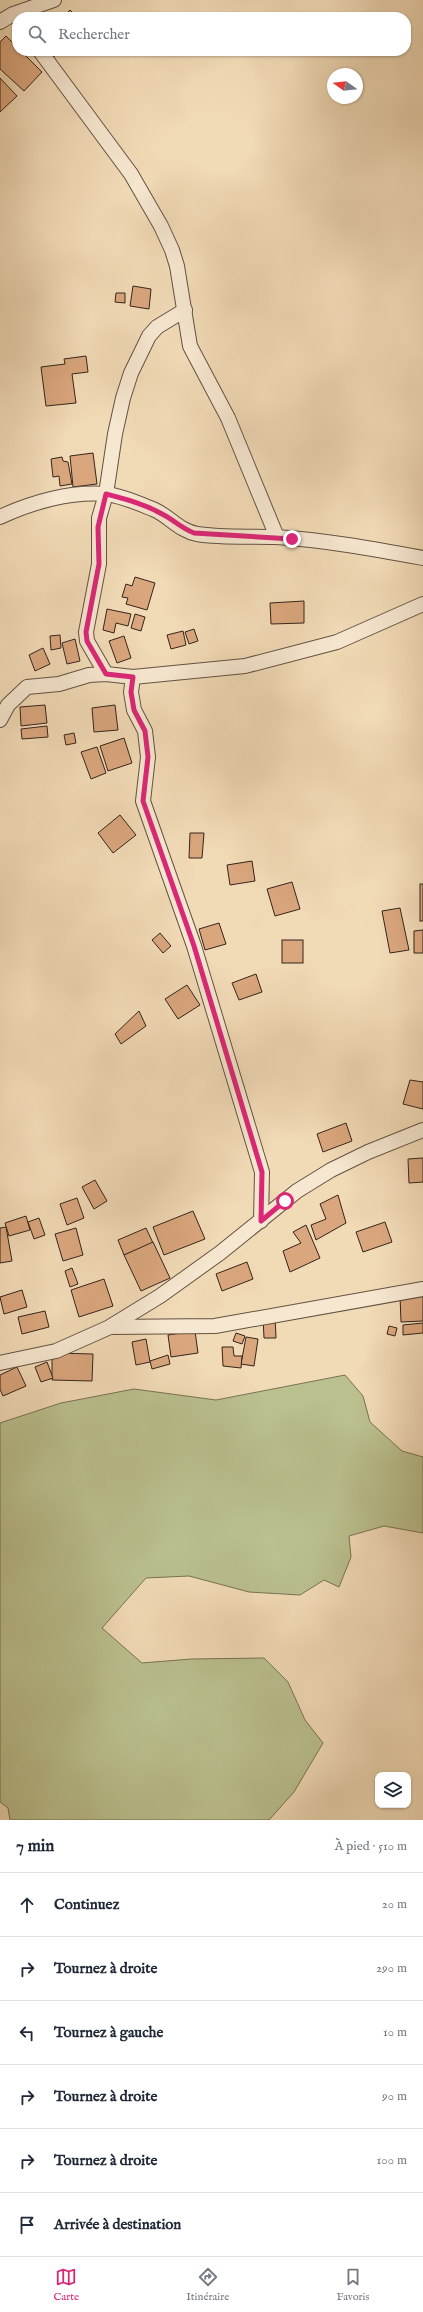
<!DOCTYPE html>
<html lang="fr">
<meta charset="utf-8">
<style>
body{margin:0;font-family:"IM FELL English",serif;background:#f2f2f3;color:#1f2937}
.controls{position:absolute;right:12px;bottom:12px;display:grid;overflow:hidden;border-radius:8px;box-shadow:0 1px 3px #0004}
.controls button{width:36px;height:36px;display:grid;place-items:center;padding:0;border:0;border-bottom:1px solid #e0e1e3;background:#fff;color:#1f2937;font:20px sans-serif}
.compass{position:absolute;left:327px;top:68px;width:36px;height:36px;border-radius:50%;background:#fff;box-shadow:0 1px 3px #0004;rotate:285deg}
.stop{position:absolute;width:12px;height:12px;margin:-9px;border:3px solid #db2777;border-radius:50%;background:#fff}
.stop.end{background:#db2777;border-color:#fff;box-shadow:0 1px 4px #0008}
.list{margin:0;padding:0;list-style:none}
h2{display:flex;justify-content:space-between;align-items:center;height:52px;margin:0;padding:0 16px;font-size:17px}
h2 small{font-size:13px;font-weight:400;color:#747a83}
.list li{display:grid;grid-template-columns:26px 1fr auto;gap:12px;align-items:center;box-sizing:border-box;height:64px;padding:0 16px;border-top:1px solid #e0e1e3}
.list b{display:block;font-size:15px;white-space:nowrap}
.list em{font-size:13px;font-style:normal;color:#747a83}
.icon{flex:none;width:22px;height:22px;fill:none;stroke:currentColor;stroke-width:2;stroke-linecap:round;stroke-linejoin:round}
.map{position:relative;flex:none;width:423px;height:1820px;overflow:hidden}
.search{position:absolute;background:#fff;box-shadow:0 1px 3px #0004;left:12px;right:12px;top:12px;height:44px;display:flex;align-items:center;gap:10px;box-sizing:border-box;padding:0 14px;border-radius:16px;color:#747a83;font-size:15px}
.sheet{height:436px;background:#fff}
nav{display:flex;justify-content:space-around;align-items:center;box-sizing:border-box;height:56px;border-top:1px solid #e0e1e3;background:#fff;font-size:11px;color:#747a83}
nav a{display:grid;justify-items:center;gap:2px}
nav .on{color:#db2777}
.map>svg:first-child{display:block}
.green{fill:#bac08e;stroke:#787255}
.building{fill:#daa67d;stroke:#35241c}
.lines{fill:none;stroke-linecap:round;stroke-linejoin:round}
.minor-casing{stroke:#645242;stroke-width:16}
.minor{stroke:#f6e7d0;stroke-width:14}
.route{stroke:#db2777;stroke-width:5}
</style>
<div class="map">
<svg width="423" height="1820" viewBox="0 0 423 1820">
<rect width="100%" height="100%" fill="#f1dab6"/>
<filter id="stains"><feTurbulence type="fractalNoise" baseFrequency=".005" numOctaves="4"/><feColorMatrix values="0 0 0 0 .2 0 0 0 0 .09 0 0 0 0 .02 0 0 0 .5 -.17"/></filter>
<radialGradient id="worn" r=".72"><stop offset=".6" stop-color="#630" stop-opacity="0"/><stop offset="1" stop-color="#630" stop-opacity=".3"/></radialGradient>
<path class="green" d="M345,1375L363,1396L370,1422L402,1451L423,1457V1533L384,1526L349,1536L351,1557L339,1587L324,1580L300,1595L249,1592L189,1576L146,1578L102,1628L142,1663L191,1659L264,1658L288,1682L305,1720L323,1743L294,1792L269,1820H10L8,1808L0,1802V1423L61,1403L134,1389L216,1400Z"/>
<g class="building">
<path d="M70,10L77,17H63Z"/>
<path d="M6,36L17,47V51H21L42,72L24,91L0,69V42Z"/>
<path d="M50,51H62L53,57Z"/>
<path d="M0,78L17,96L0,112Z"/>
<path d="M133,286L151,289L149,309L130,306Z"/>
<path d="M116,293H125V303L115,302Z"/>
<path d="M86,356L88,372L72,374L76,403L46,406L41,367L65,364L64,359Z"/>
<path d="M93,453L97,484L73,487L70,456Z"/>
<path d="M62,457L63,461L68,462L72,484L60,486L59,476L53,477L51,459Z"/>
<path d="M135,577L155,583L147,610L126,604L128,598L122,597L126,584L132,586Z"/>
<path d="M304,601V623L271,624L270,603Z"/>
<path d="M107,609L131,614L128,626L116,623L114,633L103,630Z"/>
<path d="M135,614L145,617L141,631L131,628Z"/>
<path d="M194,629L198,641L189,644L185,632Z"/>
<path d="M183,631L186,645L171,649L167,635Z"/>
<path d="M60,635L61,648L51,650L50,636Z"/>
<path d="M124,636L131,658L117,663L109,641Z"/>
<path d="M75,639L80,661L67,664L62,643Z"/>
<path d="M43,648L50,664L35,671L29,655Z"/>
<path d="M45,705L47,723L21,726L20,707Z"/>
<path d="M115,705L118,730L94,732L92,708Z"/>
<path d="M47,726L48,737L22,739L21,729Z"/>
<path d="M74,733L76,743L66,745L64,735Z"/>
<path d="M124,738L132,763L108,771L100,746Z"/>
<path d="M97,747L106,773L91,779L81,752Z"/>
<path d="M120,815L136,835L113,853L98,833Z"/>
<path d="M190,833H204L202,858H189Z"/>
<path d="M252,861L255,881L230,885L227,865Z"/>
<path d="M292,882L300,909L275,916L267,889Z"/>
<rect x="420" y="884" width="3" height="37"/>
<path d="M400,908L409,950L390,953L382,911Z"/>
<path d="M219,923L226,944L205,950L199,929Z"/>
<path d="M423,930V953H414V931Z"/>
<path d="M160,933L171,946L163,953L152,940Z"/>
<rect x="282" y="940" width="21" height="23"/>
<path d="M256,974L262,992L239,1000L232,983Z"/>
<path d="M187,985L200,1005L178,1019L165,999Z"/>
<path d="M139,1011L146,1026L121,1044L115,1034Z"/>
<path d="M410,1080L423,1082V1109L403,1104Z"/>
<path d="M346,1123L352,1141L323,1152L317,1134Z"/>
<path d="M423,1158V1182L409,1183L408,1159Z"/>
<path d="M95,1180L107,1201L94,1209L82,1187Z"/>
<path d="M338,1195L346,1223L316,1240L311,1225L326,1219L320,1204Z"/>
<path d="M77,1198L84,1218L67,1225L60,1204Z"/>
<path d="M193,1211L205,1239L164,1255L153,1227Z"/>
<path d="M26,1216L30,1230L9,1236L5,1223Z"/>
<path d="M39,1218L45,1235L34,1239L28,1222Z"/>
<path d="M385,1222L392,1242L363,1252L356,1232Z"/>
<path d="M306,1225L320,1258L290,1272L283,1251L301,1243L293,1232Z"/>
<path d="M6,1227L12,1261L0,1263V1228Z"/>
<path d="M76,1228L83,1255L63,1261L55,1234Z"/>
<path d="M146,1228L153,1243L124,1255L118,1240Z"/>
<path d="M153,1242L170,1278L141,1291L124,1255Z"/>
<path d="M247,1262L253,1279L222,1291L216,1274Z"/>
<path d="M72,1268L78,1284L70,1287L65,1271Z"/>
<path d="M104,1279L113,1306L79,1317L71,1290Z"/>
<path d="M22,1290L27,1307L4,1314L0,1297Z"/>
<path d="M423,1295V1321L401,1322L400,1296Z"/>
<path d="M45,1311L49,1327L22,1334L18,1317Z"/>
<path d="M275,1316L276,1338H264L263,1317Z"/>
<path d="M423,1323V1333L403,1335V1325Z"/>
<path d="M389,1326L397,1328L395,1336L387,1334Z"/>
<path d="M195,1331L198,1353L171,1357L168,1335Z"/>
<path d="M236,1333L245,1336L242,1344L233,1341Z"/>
<path d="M246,1337L258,1339L254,1366L241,1364Z"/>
<path d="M146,1339L150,1362L136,1365L132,1342Z"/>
<path d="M222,1347H233L234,1356H242L241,1368L223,1366Z"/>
<path d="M52,1353L93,1354L92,1381L52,1380Z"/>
<path d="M168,1355L170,1364L152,1369L150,1361Z"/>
<path d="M47,1362L53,1378L41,1382L35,1367Z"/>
<path d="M17,1367L26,1386L3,1396L0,1389V1375Z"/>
</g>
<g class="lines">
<g class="minor-casing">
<g id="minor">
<path d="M0,22L13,14L54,0"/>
<path d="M40,51L131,174L161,226L172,250L177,266L190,346L228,418L277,537"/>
<path d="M0,517C32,502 71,491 106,494C123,496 140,504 155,510C170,517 180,531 197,534C222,538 250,536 276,537C325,540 374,549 423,558"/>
<path d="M106,674L87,641L86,632L99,564V518L106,494L115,434L123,398L131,373L149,336L157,327L185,310"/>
<path d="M133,677L131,692L134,710L145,731L148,757L143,801L194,946L262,1172L261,1221"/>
<path d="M0,720L8,705L27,687L59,684L89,675L106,674L133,677L245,666L337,642L423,604"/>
<path d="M111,1326L160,1296L220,1253L297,1191L331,1170L368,1152L423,1130"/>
<path d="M0,1363L56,1351L110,1327L215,1326L423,1289"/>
</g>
</g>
<use href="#minor" class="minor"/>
</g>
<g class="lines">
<path class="route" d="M285,1201L261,1221L262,1172L194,946L143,801L148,757L145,731L134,710L131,692L133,677L106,674L87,641L86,632L99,564L98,527L106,494C125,499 145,504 162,514C174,520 181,528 194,533L292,539"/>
</g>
<rect width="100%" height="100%" filter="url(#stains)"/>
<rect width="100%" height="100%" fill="url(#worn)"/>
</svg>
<div class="controls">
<button><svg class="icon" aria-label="layers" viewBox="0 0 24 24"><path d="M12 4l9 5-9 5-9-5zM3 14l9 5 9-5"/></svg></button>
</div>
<svg class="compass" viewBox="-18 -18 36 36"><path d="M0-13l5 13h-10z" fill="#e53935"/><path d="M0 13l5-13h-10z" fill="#747a83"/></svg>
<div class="stop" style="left:285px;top:1201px"></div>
<div class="stop end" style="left:292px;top:539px"></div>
<div class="search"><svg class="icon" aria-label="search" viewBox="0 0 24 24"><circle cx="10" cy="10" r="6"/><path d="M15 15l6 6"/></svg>Rechercher</div>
</div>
<section class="sheet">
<h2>7 min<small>À pied · 510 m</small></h2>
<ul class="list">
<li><svg class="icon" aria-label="ahead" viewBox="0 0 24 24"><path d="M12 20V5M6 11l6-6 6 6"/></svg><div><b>Continuez</b></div><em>20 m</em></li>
<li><svg class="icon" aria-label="right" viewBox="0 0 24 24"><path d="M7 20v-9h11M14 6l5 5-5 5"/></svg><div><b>Tournez à droite</b></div><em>290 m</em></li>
<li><svg class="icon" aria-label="left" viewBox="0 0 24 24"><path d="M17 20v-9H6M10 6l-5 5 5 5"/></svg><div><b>Tournez à gauche</b></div><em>10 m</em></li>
<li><svg class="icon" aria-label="right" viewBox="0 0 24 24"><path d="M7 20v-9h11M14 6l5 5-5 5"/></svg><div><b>Tournez à droite</b></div><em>90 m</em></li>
<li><svg class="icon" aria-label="right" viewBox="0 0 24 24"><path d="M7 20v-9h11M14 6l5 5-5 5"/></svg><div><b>Tournez à droite</b></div><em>100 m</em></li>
<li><svg class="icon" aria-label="arrive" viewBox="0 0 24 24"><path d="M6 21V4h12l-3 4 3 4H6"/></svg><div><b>Arrivée à destination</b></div></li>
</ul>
</section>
<nav>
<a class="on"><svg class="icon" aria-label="map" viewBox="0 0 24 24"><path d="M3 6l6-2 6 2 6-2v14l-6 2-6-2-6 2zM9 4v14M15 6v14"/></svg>Carte</a>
<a><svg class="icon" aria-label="directions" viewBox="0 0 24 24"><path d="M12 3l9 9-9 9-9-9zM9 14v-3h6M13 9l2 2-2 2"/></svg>Itinéraire</a>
<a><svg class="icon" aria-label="saved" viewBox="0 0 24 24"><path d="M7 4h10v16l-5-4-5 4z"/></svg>Favoris</a>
</nav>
